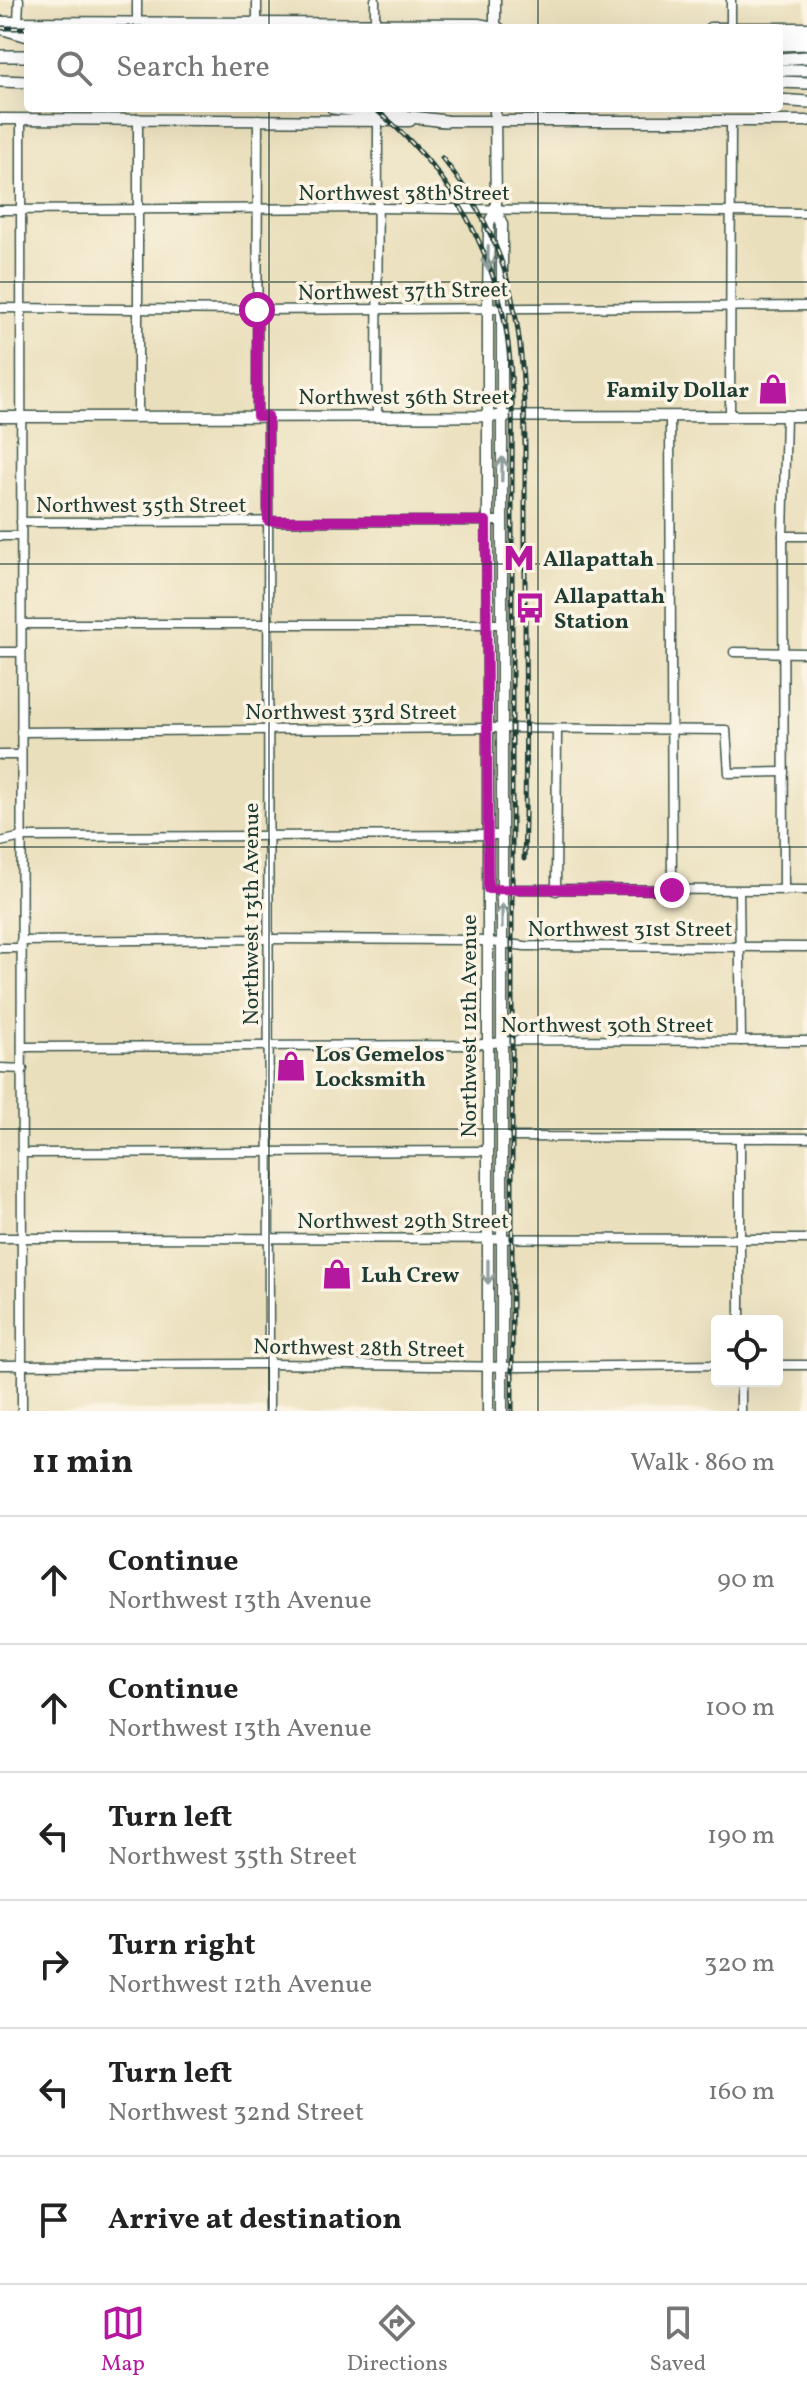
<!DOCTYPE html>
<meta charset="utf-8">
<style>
body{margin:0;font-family:Vollkorn,serif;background:#f2f2f2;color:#222}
.controls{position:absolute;right:24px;bottom:24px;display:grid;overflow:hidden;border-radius:8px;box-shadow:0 8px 32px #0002}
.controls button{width:72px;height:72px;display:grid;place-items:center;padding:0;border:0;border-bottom:2px solid #e0e0e0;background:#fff;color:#222;font:40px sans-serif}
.stop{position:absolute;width:24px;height:24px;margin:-18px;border:6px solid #b5179e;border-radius:50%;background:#fff}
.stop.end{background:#b5179e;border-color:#fff;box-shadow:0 2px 8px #0008}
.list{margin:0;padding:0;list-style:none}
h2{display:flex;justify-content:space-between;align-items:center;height:104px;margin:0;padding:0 32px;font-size:34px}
h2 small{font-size:26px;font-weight:400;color:#767676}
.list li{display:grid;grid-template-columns:52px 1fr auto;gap:24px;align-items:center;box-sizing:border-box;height:128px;padding:0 32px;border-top:2px solid #e0e0e0}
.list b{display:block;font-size:30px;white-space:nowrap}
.list p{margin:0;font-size:26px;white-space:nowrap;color:#767676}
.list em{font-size:26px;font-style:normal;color:#767676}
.icon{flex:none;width:44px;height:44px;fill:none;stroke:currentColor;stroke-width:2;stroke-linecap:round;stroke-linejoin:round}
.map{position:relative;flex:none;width:807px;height:1411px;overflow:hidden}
.search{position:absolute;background:#fff;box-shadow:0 8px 32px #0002;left:24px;right:24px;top:24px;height:88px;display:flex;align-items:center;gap:20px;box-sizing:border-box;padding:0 28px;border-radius:8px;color:#767676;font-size:30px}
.sheet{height:872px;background:#fff}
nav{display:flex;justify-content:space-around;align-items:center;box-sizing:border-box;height:112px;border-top:2px solid #e0e0e0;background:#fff;font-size:22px;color:#767676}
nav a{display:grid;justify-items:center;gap:4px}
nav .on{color:#b5179e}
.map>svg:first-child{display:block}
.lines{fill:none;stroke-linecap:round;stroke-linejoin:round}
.minor-casing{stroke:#3d5548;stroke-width:11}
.major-casing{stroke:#3d5548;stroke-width:13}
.highway-casing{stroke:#3d5548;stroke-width:14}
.minor{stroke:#fff;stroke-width:8}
.major{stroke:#fff;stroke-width:10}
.highway{stroke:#fff;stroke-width:11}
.rail-casing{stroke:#1f3d34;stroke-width:5}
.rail{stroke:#fcf5e5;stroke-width:2;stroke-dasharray:6;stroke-linecap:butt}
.oneway{stroke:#8f9e9a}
.route{stroke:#b5179e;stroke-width:10}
.grid{fill:none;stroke:#1f3d34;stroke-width:2;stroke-opacity:0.55}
.labels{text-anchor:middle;stroke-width:7;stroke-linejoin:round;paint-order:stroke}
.street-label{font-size:22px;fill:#1f3d34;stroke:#fcf5e5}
.poi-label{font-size:22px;font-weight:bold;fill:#1f3d34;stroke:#fcf5e5;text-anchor:start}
</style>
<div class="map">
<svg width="807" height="1411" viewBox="0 0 807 1411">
<rect width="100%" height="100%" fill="#fcf5e5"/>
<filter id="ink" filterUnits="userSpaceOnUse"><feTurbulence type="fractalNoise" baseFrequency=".0125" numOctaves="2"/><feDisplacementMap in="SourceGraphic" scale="16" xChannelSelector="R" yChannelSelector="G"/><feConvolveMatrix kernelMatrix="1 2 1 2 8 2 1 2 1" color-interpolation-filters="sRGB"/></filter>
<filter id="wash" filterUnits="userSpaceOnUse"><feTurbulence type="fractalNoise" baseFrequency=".006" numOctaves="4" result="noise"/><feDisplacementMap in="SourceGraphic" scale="32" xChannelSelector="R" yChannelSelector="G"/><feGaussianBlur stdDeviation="1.8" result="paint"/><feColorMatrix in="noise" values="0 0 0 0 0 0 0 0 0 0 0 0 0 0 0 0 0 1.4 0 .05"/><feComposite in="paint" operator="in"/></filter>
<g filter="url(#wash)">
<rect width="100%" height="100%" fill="#eadfbc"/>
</g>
<g filter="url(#ink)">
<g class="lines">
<g class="minor-casing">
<g id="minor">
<path d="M137,0V23"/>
<path d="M257,0V24"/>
<path d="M731,0V27"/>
<path d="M18,22L19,0"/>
<path d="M375,23V0"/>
<path d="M21,119L22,1411"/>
<path d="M0,210L376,208L807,213"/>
<path d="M0,308L257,310L807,306"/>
<path d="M257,416L258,119"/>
<path d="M268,416L269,1411"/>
<path d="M377,416L378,121"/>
<path d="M670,416L672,890"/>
<path d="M730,416L731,122"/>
<path d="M138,417V118"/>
<path d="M21,522L501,521"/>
<path d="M0,536H21"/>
<path d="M783,536H807"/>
<path d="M22,624H501"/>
<path d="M0,652H21"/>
<path d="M734,652L807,653"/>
<path d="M21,732L487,728L726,730L729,773L784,772"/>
<path d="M0,755H21"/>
<path d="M0,842L22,837L501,835"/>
<path d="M488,889L807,890"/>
<path d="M556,891L557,729"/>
<path d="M739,891L741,1041"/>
<path d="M784,891L783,536L786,416"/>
<path d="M21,941L268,939L472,940L525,946L807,947"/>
<path d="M0,948H21"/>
<path d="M22,1047L473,1045L521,1040L807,1041"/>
<path d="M0,1068L23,1069"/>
<path d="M502,1137L807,1138"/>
<path d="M740,1138V1321"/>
<path d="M23,1153L488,1151"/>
<path d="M0,1238L807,1239"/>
<path d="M0,1365L268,1364L521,1367L717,1365"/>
<path d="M777,1365H807"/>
<path d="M741,1381V1411"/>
</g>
</g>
<g class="major-casing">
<g id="major">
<path d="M0,22L478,24L499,28"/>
<path d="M495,28V0"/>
<path d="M710,28H807"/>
<path d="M495,108L496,210L502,224V1411"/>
<path d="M0,119L410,121"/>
<path d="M438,121H807"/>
<path d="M0,417L807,416"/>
<path d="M488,1411V308L489,223L496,210"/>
</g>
</g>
<g class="highway-casing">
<g id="highway">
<path d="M0,28L28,36"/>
<path d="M779,35L807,36"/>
<path d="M779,45L807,44"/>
<path d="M0,56H28"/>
<path d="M779,59L807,57"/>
<path d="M779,70H807"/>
<path d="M0,81L28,82"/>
<path d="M779,82L807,83"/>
<path d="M779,100L807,102"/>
<path d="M333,108L446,121"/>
</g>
</g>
<use href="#minor" class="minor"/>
<use href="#major" class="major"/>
<use href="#highway" class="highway"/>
<g class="rail-casing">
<g id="rail">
<path d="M0,28H142"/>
<path d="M374,108C447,167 496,249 508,343C514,388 512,434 512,479V1411"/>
<path d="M442,158C517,248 524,336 525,448C525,496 525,545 525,593C525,682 527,771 524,859"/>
</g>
</g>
<use href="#rail" class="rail"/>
</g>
<defs><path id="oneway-shaft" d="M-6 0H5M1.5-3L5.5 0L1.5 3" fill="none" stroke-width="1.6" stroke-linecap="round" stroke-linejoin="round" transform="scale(2)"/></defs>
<g class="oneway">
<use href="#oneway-shaft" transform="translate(488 258) rotate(91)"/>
<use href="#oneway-shaft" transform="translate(502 469) rotate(-89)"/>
<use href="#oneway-shaft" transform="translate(502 916) rotate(-90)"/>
<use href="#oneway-shaft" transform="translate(488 1272) rotate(90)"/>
</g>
</g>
<g class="lines" filter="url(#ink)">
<path class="route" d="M257,310V416H268V521H486L488,889L672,890"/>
</g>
<path class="grid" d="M269,0V28M538,0V28M269,108V1411M538,108V1411M0,282H807M0,564H807M0,847H807M0,1129H807"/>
<defs>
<g id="shop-bare" transform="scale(2.4)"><path d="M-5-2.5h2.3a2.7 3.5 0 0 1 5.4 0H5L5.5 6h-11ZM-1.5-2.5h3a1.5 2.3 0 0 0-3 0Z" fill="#b5179e" stroke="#fcf5e5" stroke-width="2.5" paint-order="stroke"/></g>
<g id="metro-bare" transform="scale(2.4)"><path d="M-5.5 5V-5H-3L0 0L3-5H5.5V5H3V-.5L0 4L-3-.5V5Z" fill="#b5179e" stroke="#fcf5e5" stroke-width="2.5" paint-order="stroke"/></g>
<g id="bus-bare" transform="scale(2.4)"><path d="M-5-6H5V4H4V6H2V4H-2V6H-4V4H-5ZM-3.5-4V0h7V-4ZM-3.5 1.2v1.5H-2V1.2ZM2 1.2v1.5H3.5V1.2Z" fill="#b5179e" stroke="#fcf5e5" stroke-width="2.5" paint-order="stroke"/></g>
</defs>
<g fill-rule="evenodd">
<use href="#shop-bare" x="773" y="389"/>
<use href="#metro-bare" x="519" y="558"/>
<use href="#bus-bare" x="530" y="608"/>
<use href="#shop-bare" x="291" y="1066"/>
<use href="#shop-bare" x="337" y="1274"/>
</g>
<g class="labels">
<g class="street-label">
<text x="404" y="200">Northwest 38th Street</text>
<text transform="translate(403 290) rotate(-1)" y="8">Northwest 37th Street</text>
<text x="404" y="404">Northwest 36th Street</text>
<text x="141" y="512">Northwest 35th Street</text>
<text x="351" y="719">Northwest 33rd Street</text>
<text transform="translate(250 914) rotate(-90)" y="8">Northwest 13th Avenue</text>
<text x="630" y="936">Northwest 31st Street</text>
<text x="607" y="1032">Northwest 30th Street</text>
<text transform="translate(468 1026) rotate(-90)" y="8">Northwest 12th Avenue</text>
<text x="403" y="1228">Northwest 29th Street</text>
<text transform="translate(359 1347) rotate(1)" y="8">Northwest 28th Street</text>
</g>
<g class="poi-label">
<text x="749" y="397" text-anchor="end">Family Dollar</text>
<text x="543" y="566">Allapattah</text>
<text x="554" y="603">Allapattah<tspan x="554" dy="25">Station</tspan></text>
<text x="315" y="1061">Los Gemelos<tspan x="315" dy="25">Locksmith</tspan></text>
<text x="361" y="1282">Luh Crew</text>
</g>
</g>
</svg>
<div class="controls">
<button><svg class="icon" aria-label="locate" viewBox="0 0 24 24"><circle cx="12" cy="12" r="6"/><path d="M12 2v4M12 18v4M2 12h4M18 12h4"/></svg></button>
</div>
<div class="stop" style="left:257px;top:310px"></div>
<div class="stop end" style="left:672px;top:890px"></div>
<div class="search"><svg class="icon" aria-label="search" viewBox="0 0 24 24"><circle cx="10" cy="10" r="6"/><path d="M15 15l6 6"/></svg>Search here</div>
</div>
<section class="sheet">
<h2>11 min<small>Walk · 860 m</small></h2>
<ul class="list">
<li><svg class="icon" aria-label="ahead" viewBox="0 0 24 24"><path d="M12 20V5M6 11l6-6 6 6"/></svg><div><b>Continue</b><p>Northwest 13th Avenue</p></div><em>90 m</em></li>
<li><svg class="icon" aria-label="ahead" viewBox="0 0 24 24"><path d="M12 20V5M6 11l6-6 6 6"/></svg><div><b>Continue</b><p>Northwest 13th Avenue</p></div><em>100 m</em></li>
<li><svg class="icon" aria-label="left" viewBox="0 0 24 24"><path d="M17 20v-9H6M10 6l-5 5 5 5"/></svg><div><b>Turn left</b><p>Northwest 35th Street</p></div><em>190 m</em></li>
<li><svg class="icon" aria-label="right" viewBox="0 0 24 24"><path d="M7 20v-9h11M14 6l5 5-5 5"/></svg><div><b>Turn right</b><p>Northwest 12th Avenue</p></div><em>320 m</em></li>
<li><svg class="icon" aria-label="left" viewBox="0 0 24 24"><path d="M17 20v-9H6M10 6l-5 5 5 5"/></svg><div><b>Turn left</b><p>Northwest 32nd Street</p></div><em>160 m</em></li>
<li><svg class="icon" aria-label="arrive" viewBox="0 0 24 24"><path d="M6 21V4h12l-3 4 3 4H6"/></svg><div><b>Arrive at destination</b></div></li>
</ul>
</section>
<nav>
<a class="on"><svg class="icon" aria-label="map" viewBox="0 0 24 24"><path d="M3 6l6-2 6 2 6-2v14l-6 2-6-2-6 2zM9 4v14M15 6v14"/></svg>Map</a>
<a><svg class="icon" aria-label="directions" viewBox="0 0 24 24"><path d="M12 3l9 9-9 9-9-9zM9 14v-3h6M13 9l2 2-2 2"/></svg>Directions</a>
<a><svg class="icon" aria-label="saved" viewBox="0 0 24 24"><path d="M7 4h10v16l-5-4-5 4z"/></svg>Saved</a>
</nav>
